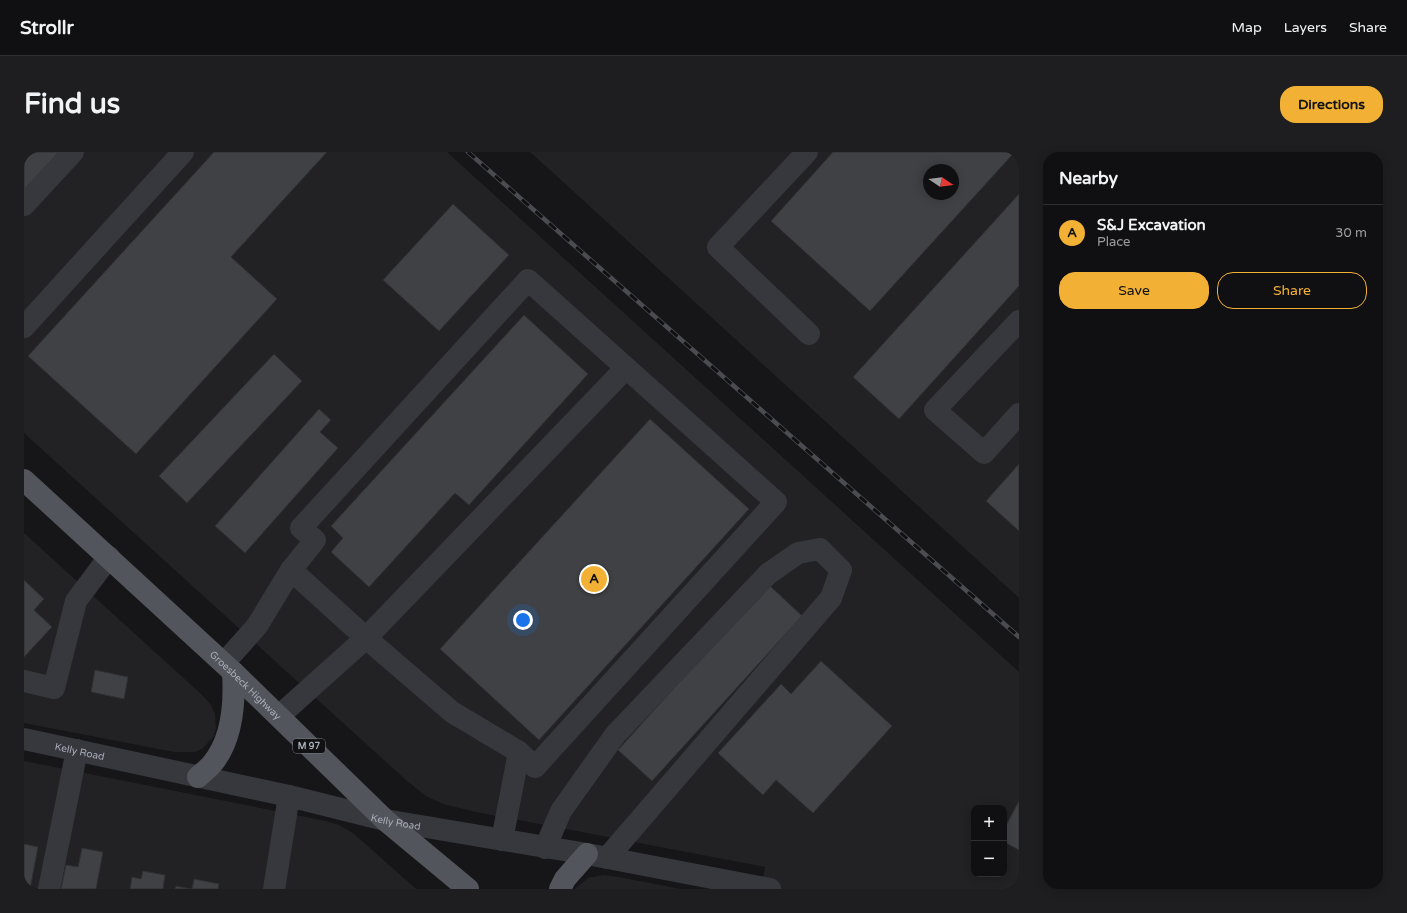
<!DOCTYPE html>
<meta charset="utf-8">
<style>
body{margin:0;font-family:"Varela Round",sans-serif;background:#1e1e20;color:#f1f3f6}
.controls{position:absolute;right:12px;bottom:12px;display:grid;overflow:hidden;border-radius:8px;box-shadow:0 2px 10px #0003}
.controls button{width:36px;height:36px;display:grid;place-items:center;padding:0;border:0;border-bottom:1px solid #303032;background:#101012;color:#f1f3f6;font:20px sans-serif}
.compass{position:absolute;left:899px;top:12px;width:36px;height:36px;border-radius:50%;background:#101012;box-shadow:0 2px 10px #0003;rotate:103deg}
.you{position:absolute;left:499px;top:468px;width:14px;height:14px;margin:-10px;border:3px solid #fff;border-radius:50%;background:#1a73e8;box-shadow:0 0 0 6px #1a73e833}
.badge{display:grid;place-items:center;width:26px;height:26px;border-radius:50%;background:#f2b134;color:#111;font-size:13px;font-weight:700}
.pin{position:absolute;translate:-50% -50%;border:2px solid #fff;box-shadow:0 1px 4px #0006}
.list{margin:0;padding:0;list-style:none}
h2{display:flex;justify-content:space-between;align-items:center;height:52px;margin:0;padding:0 16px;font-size:17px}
h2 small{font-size:13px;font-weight:400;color:#9c9d9f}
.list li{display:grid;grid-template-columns:26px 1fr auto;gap:12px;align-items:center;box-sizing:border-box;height:56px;padding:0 16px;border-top:1px solid #303032}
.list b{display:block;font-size:15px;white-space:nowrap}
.list p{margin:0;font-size:13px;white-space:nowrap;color:#9c9d9f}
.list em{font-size:13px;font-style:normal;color:#9c9d9f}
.actions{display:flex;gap:8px;padding:12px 16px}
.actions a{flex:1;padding:9px 0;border:1px solid #f2b134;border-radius:16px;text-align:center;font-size:14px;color:#f2b134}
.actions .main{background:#f2b134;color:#111}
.map{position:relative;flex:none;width:995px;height:737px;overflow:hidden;border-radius:16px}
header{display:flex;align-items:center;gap:24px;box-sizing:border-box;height:56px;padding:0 20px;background:#101012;border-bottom:1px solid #303032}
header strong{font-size:19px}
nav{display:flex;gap:22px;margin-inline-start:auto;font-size:14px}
.intro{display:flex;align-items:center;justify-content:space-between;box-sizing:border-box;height:96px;padding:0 24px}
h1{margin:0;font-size:28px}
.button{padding:10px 18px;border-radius:16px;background:#f2b134;color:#111;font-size:14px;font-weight:700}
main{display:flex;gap:24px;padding:0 24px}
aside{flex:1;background:#101012;border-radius:16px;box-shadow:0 2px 10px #0003}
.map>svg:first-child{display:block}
.built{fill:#222225;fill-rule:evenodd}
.building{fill:#404145;stroke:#303034;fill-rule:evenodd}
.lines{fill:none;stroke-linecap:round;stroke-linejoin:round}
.minor{stroke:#37383d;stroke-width:22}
.major{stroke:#53555c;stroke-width:22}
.rail-casing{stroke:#4a4c52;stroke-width:4.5}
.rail{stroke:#111113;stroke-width:3;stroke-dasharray:9;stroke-linecap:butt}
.labels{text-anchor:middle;stroke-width:4;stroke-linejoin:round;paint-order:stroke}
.shield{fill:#111113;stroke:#7b7e86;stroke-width:1}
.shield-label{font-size:9px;font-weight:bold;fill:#a8adb8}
.street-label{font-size:10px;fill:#a8adb8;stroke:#111113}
</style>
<header>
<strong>Strollr</strong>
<nav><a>Map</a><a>Layers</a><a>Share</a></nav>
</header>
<div class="intro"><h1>Find us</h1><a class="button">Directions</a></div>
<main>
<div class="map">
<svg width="995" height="737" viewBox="0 0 995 737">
<rect width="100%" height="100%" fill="#161618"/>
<g class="built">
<path d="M0,0H423L995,520V737H737L741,715L452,660L419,652L402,644L383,629L0,281ZM950,656H980V722H950Z"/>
<path d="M506,0H995V446L526,18ZM905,18H929V42H905Z"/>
<path d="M0,381L177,542L187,553L191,562L192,576L190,584L178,597L171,600H150L0,571Z"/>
<path d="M0,609L302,669L315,673L329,681L392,737H0Z"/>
<path d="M579,723L595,725L656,737H551L564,726Z"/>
</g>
<g class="building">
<path d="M0,0H38L0,42Z"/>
<path d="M190,0H303L207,105L253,147L112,302L4,204Z"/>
<path d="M809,0H984L988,3L846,159L747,69ZM905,18H929V42H905Z"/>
<path d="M995,42V134L875,267L829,225Z"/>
<path d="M429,52L485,103L415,179L359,128Z"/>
<path d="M500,163L564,222L445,353L431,341L345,435L307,400L319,386L307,374Z"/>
<path d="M250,202L278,229L163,351L135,324Z"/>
<path d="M295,257L307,268L296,280L314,296L221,401L191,374Z"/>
<path d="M626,267L725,357L515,588L416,497Z"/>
<path d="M995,312V379L962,349Z"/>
<path d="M0,428L20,447L10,458L28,475L0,505Z"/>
<path d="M744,432L778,464L628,629L594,598Z"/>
<path d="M797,509L868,574L789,661L752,628L739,643L694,601L757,532L767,542Z"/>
<path d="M71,518L104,525L100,547L67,540Z"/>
<path d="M995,649V698L980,690V677Z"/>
<path d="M0,692L14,695L6,737H0Z"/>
<path d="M58,696L79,700L72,737H37L42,713L54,715Z"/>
<path d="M119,719L141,723L139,737H106L108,725L117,727Z"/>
<path d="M170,727L195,732L194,737H168Z"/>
<path d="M152,734L167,737H151Z"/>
</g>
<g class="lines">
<g class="minor">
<path d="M783,0L694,95L785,182"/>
<path d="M0,53L49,0"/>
<path d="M995,169L911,258L960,301L995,262"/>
<path d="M0,175L159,0"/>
<path d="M267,418L342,486L602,216"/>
<path d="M200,511L233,474L267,418L291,388L277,376L504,128L752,350L511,615L495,600L428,560L342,486L255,564"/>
<path d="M0,529L30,536L52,449L85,405"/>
<path id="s1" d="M0,587L265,644L361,668L563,702L746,737"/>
<path d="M478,688L495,600"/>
<path d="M521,696L537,659L591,583L744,422L774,401L796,397L817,418L807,446L583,706"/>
<path d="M25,737L53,598"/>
<path d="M250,737L265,644"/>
</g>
<g class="major">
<path id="s2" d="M0,328L209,520L361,668L444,737"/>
<path d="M174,625C178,621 184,617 188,612C209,587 211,551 209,520"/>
<path d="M536,737L541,727L563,702"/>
</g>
<g class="rail-casing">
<path id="rail" d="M444,0L995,485"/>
</g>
<use href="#rail" class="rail"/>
</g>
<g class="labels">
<rect class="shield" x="269" y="587" width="32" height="14" rx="3"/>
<g class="shield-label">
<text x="285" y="597">M 97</text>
</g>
<g class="street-label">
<text dy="4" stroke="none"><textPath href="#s2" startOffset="302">Groesbeck Highway</textPath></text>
<text dy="4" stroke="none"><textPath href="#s1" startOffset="57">Kelly Road</textPath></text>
<text dy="4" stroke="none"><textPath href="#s1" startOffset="381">Kelly Road</textPath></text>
</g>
</g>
</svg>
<div class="controls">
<button>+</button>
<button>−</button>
</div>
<svg class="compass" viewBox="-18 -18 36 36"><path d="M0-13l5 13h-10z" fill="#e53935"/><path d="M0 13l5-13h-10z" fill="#9c9d9f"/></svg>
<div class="you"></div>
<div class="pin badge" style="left:570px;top:427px">A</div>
</div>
<aside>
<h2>Nearby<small></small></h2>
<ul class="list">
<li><span class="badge">A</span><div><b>S&amp;J Excavation</b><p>Place</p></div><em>30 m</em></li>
</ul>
<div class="actions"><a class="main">Save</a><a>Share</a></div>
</aside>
</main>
